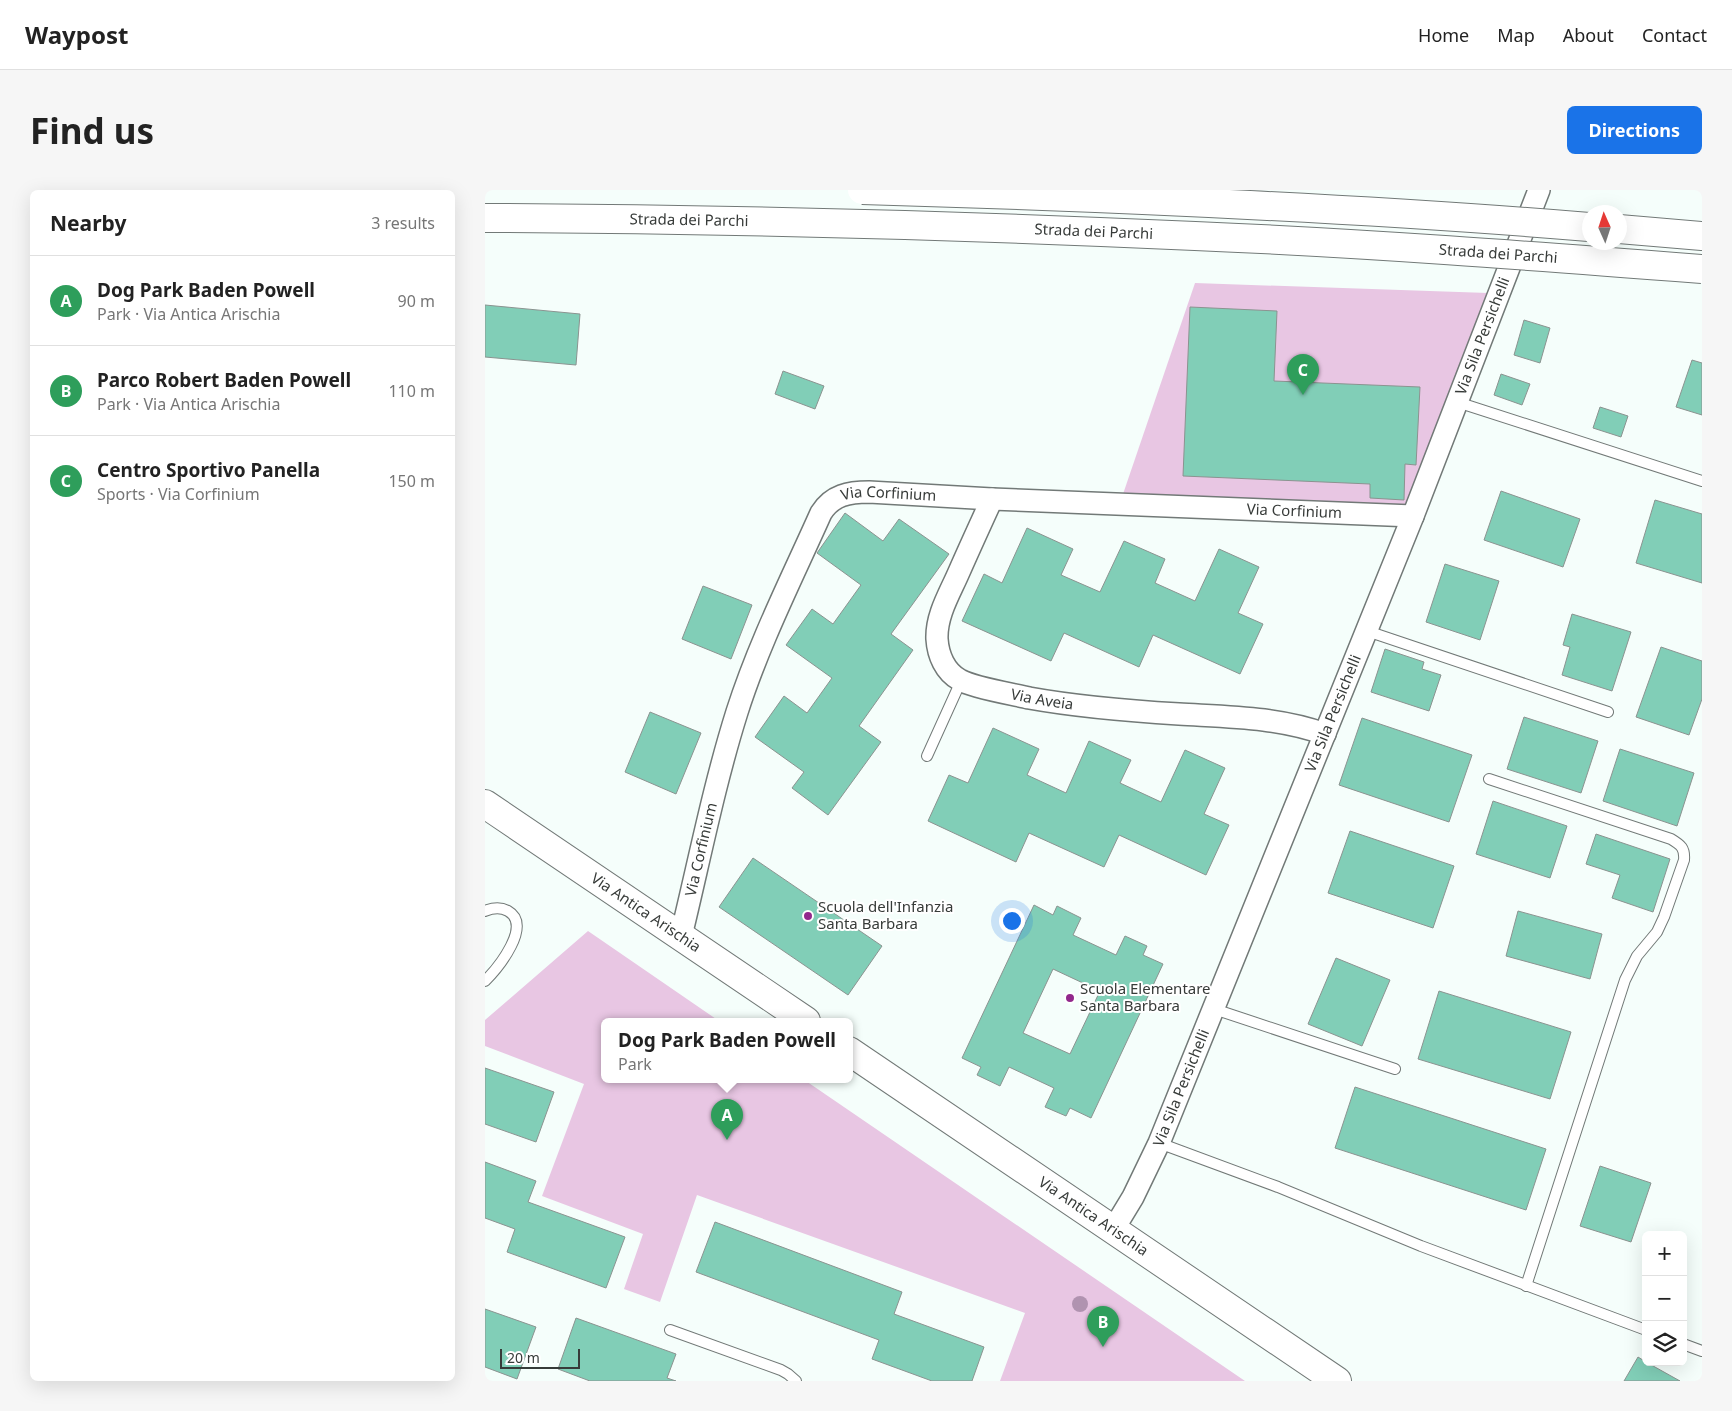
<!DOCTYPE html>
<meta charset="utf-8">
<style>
body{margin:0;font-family:"Noto Sans",sans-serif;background:#f6f6f6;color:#222}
.controls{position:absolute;right:15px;bottom:15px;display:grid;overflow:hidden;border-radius:8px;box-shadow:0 5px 20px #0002}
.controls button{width:45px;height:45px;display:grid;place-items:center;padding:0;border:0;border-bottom:1px solid #e0e0e0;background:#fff;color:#222;font:25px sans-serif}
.compass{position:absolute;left:1097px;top:15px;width:45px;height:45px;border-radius:50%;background:#fff;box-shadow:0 5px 20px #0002;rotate:357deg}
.scale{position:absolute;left:15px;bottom:12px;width:80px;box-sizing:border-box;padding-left:5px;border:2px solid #373b39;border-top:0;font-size:14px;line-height:18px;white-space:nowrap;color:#373b39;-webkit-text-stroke:4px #fff;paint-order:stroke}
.you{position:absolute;left:526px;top:730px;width:18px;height:18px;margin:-12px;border:4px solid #fff;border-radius:50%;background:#1a73e8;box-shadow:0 0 0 8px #1a73e833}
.badge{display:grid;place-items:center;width:32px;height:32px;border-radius:50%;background:#1a73e8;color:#fff;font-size:16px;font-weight:700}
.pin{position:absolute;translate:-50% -41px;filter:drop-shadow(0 1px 2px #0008)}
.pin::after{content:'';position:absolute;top:26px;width:18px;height:15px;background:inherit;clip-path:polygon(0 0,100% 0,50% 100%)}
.popup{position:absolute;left:116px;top:828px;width:252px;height:65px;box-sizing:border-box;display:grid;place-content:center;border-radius:8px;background:#fff;filter:drop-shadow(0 1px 4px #0005);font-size:16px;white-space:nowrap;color:#767676}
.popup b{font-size:19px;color:#222}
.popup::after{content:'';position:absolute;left:50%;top:100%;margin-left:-10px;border:10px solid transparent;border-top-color:#fff}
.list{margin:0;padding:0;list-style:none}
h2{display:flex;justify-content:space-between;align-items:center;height:65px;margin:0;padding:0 20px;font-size:21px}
h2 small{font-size:16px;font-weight:400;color:#767676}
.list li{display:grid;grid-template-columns:32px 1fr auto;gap:15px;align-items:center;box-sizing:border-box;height:90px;padding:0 20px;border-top:1px solid #e0e0e0}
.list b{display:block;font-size:19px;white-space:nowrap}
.list p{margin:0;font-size:16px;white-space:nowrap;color:#767676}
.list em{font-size:16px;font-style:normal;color:#767676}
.icon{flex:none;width:28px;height:28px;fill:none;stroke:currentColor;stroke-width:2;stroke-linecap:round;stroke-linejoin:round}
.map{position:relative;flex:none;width:1217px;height:1191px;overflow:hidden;border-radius:8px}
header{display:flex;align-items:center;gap:30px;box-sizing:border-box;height:70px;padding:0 25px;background:#fff;border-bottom:1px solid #e0e0e0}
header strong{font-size:24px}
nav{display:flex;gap:28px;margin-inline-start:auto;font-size:18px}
.intro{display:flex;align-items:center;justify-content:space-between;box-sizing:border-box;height:120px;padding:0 30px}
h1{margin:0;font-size:35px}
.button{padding:12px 22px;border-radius:8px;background:#1a73e8;color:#fff;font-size:18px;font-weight:700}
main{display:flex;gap:30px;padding:0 30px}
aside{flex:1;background:#fff;border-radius:8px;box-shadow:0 5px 20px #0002}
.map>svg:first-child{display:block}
.green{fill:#e8c6e3}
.building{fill:#81ceb7;stroke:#8b9390;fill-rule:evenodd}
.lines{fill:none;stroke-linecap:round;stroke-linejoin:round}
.service-casing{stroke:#727977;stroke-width:12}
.minor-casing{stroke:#727977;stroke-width:24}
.secondary-casing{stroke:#727977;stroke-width:30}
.motorway-casing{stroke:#727977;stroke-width:30}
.service{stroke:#fff;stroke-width:10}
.minor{stroke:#fff;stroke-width:21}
.secondary{stroke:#fff;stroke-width:28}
.motorway{stroke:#fff;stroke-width:28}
.motorway-bridge-casing{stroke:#727977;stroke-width:30;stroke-linecap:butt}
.motorway-bridge{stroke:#fff;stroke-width:28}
.tree{fill:#b093b0}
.poi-dot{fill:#92288c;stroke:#fff;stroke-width:2}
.labels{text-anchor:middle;stroke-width:4;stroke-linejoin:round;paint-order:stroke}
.street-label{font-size:15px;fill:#373b39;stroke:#fff}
.poi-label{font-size:15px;fill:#373b39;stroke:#fff;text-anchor:start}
</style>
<header>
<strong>Waypost</strong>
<nav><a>Home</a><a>Map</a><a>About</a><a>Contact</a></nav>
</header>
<div class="intro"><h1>Find us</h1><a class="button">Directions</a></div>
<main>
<aside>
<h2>Nearby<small>3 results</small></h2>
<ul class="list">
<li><span class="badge" style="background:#2e9e5b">A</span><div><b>Dog Park Baden Powell</b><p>Park · Via Antica Arischia</p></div><em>90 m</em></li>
<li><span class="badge" style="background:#2e9e5b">B</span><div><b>Parco Robert Baden Powell</b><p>Park · Via Antica Arischia</p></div><em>110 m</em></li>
<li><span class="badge" style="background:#2e9e5b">C</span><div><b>Centro Sportivo Panella</b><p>Sports · Via Corfinium</p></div><em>150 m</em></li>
</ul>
</aside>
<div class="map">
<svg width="1217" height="1191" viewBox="0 0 1217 1191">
<rect width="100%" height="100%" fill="#f5fefb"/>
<g class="green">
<path d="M710,93L1003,103L920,319L637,307Z"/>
<path d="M103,741L234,831H120V889H318L760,1191H515L540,1123L212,1005L175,1112L139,1099L158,1044L57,1006L99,894L0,856V830Z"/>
</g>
<g class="building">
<path d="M0,115L95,124L91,175L0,167Z"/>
<path d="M705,117L792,121L789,191L935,197L931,275L920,274L919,310L885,308V294L698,286Z"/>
<path d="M1039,130L1065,138L1055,173L1029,165Z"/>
<path d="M1207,170L1217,173V225L1191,217Z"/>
<path d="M298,181L339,196L330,219L290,204Z"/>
<path d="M1016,184L1045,194L1037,215L1009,205Z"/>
<path d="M1115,217L1143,226L1136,247L1108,238Z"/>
<path d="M1016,301L1095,329L1078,377L999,350Z"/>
<path d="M1170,310L1217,324V393L1151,373Z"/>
<path d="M360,323L398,351L414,329L464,364L406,444L428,460L374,536L396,552L343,625L307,598L319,582L270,547L299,506L322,523L347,488L301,455L327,419L348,434L376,395L332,363Z"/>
<path d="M542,338L588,359L576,385L615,402L639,351L680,369L670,393L710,411L734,359L774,377L753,423L778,434L755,484L668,445L654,477L579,443L566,471L477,431L499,384L517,393Z"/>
<path d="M960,374L1014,391L995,450L941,432Z"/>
<path d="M218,396L267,415L246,469L197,449Z"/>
<path d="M1087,424L1146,442L1127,501L1077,485L1085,457L1078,455Z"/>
<path d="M1176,457L1217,471V509L1204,545L1151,527Z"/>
<path d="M900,459L939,472L937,479L956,485L944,521L886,502Z"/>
<path d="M165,522L216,543L191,604L140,582Z"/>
<path d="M1039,527L1113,551L1096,603L1022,579Z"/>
<path d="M877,528L987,565L964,632L854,595Z"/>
<path d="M508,538L554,559L542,585L581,603L604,551L646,570L635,593L676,612L700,560L740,578L719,624L744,635L721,685L634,645L619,677L544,643L531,672L443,631L464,585L483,593Z"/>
<path d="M1135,559L1209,583L1192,636L1118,611Z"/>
<path d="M1008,611L1082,636L1065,688L991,664Z"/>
<path d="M865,641L969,676L948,738L843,703Z"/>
<path d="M1111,644L1185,669L1168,722L1127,708L1135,685L1101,674Z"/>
<path d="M268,668L397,756L363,805L234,717Z"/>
<path d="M549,715L568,725L572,716L596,728L588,745L631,765L640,746L662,756L658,765L678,774L606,928L585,918L581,926L560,917L569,898L524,877L515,896L492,885L496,877L477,868ZM568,779L615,801L585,864L538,843Z"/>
<path d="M1033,721L1117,744L1105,789L1021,766Z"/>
<path d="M851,768L905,790L877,856L823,834Z"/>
<path d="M954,801L1086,842L1065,909L933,869Z"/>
<path d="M0,878L69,902L51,952L0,934Z"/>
<path d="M870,897L1061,959L1041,1020L850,958Z"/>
<path d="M0,972L51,991L43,1012L140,1047L121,1098L22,1062L30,1039L0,1028Z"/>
<path d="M1115,976L1166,993L1146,1052L1095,1036Z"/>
<path d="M230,1032L417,1102L409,1124L499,1157L487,1191H447L387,1169L394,1150L211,1082Z"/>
<path d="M0,1119L51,1137L32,1189L0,1177Z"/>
<path d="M91,1128L191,1164L182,1188L191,1191H105L73,1179Z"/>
<path d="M1153,1167L1161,1172L1195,1191H1139Z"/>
</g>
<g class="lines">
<g class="service-casing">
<g id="service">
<path d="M972,212L1217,291"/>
<path d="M882,441L1123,522"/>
<path d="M442,566L476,491"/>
<path d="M1004,589L1186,649C1196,655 1200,658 1199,670L1179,727L1172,742L1152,766L1140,790L1041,1096"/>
<path d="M0,721C7,718 16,717 23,721C48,735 13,778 0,791"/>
<path d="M729,819L910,879"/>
<path d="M674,953L793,997L936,1056L1161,1140"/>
<path d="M185,1140L296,1180L303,1184L311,1191"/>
<path d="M1198,1154L1217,1161"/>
</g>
</g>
<g class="minor-casing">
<g id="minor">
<path id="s1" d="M507,309C496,333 485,357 474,382C465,403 451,425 452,449C453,465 460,482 475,490C489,498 528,504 544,508C594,517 644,521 694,524C744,527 793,527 840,544"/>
<path id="s2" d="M196,746C214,672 229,595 252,522C274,453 307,388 336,323C347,305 364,302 384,302L507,309L928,326"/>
<path id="s3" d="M628,1040L648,1007L674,953L928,326L1054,0"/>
</g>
</g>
<g class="secondary-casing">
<g id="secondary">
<path id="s4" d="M0,614L321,831"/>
<path id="s5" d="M364,861L852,1191"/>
</g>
</g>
<g class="motorway-casing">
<path id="motorway" d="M1134,39L1217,46"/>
</g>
<use href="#service" class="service"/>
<use href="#minor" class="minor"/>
<use href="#secondary" class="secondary"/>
<use href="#motorway" class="motorway"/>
<g class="motorway-bridge-casing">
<g id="motorway-bridge">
<path d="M377,0C619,7 862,17 1104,37"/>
<path id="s6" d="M0,28C237,29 473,35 710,46C879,53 1048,66 1217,79"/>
</g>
</g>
<use href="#motorway-bridge" class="motorway-bridge"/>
</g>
<circle class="tree" cx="595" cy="1114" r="8"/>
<g class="poi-dot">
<circle cx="323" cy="726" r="5"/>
<circle cx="585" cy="808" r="5"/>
</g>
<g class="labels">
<g class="street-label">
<text dy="5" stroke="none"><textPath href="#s6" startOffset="204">Strada dei Parchi</textPath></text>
<text dy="5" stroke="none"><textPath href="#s6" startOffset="609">Strada dei Parchi</textPath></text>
<text dy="5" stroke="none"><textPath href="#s6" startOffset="1014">Strada dei Parchi</textPath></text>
<text dy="5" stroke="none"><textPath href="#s3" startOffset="968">Via Sila Persichelli</textPath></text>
<text dy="5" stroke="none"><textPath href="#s2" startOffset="522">Via Corfinium</textPath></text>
<text dy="5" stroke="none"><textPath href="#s2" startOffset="928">Via Corfinium</textPath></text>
<text dy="5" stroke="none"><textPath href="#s1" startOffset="285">Via Aveia</textPath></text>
<text dy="5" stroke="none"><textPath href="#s3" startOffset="562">Via Sila Persichelli</textPath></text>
<text dy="5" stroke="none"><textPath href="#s2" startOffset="89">Via Corfinium</textPath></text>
<text dy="5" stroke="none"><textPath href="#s4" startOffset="194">Via Antica Arischia</textPath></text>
<text dy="5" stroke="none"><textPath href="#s3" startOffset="158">Via Sila Persichelli</textPath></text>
<text dy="5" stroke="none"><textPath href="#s5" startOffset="295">Via Antica Arischia</textPath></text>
</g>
<g class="poi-label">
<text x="333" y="722">Scuola dell'Infanzia<tspan x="333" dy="17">Santa Barbara</tspan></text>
<text x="595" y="804">Scuola Elementare<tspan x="595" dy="17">Santa Barbara</tspan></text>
</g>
</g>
</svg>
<div class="controls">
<button>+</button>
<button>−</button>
<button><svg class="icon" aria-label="layers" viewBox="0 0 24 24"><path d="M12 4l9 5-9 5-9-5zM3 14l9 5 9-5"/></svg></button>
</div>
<svg class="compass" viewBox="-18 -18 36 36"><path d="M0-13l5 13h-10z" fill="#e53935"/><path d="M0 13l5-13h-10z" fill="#767676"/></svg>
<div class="scale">20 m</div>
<div class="you"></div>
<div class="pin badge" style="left:242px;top:950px;background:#2e9e5b">A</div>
<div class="popup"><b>Dog Park Baden Powell</b>Park</div>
<div class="pin badge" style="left:618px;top:1157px;background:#2e9e5b">B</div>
<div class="pin badge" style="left:818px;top:205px;background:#2e9e5b">C</div>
</div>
</main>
